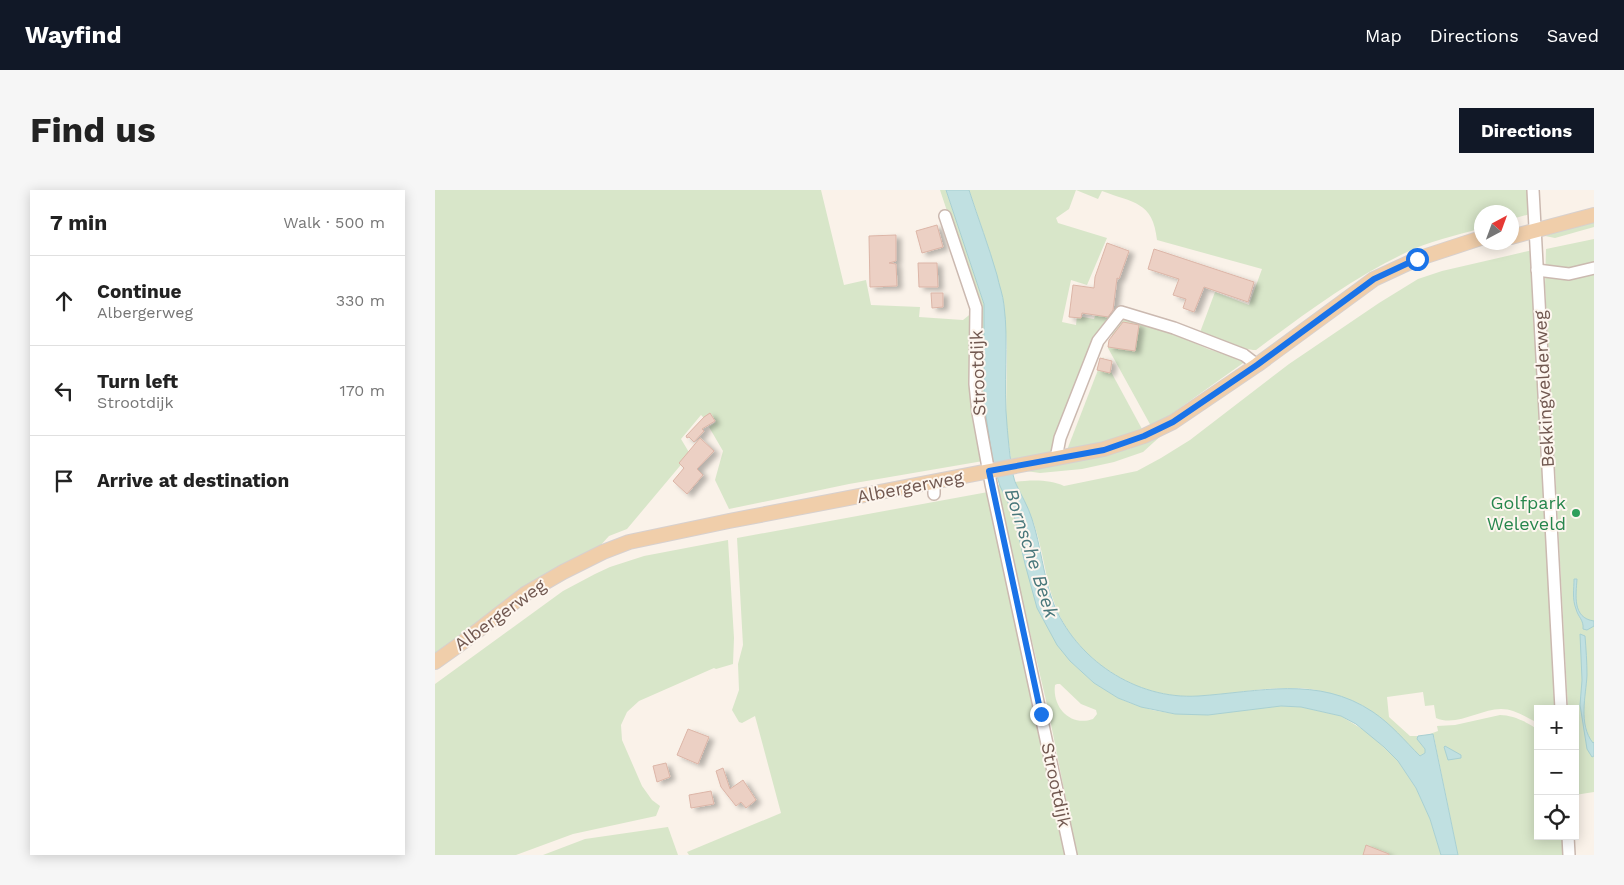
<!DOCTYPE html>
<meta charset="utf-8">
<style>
body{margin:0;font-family:"Work Sans",sans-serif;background:#f6f6f6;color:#222}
.controls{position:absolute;right:15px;bottom:15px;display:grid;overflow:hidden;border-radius:0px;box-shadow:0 2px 12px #0003}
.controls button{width:45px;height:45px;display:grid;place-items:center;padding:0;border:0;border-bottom:1px solid #e0e0e0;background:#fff;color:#222;font:25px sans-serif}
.compass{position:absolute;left:1039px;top:15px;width:45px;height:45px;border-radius:50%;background:#fff;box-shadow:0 2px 12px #0003;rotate:41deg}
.stop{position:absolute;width:15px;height:15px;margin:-11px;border:4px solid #1a73e8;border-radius:50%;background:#fff}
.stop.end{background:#1a73e8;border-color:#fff;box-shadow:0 1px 5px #0008}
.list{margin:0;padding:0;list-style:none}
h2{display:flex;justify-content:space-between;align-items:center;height:65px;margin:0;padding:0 20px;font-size:21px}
h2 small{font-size:16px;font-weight:400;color:#767676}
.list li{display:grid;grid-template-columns:32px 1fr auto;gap:15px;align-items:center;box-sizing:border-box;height:90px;padding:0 20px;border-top:1px solid #e0e0e0}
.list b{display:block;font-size:19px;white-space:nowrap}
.list p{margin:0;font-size:16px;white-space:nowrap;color:#767676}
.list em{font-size:16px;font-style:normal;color:#767676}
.icon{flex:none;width:28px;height:28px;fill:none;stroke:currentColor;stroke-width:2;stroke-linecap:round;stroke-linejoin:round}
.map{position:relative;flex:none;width:1159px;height:665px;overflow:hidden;border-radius:0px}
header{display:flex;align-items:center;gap:30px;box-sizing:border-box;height:70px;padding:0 25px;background:#111827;color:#fff}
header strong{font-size:24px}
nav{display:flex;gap:28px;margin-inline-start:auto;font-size:18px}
.intro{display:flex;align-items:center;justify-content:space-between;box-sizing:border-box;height:120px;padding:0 30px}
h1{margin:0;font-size:35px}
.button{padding:12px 22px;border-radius:0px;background:#111827;color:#fff;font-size:18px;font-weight:700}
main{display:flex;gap:30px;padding:0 30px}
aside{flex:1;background:#fff;border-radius:0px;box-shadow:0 2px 12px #0003}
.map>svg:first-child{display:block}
.green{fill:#d8e6c9;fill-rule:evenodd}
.water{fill:#c0e0e1;stroke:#a8d0d2}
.building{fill:#ecd0c4;stroke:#dcb5a7;filter:url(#shadow)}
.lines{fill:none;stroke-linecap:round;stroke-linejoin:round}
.minor-casing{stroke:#cbb9b0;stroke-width:14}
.major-casing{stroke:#d7d0ce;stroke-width:16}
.minor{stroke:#fff;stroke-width:11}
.major{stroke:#f0ceaa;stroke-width:14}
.route{stroke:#1a73e8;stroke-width:6}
.leisure-dot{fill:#2e9e5b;stroke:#fdf6ef;stroke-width:2}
.labels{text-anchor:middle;stroke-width:4;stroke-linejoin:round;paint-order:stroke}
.street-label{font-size:18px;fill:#715850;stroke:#fdf6ef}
.leisure-label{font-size:18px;fill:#27864d;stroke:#fdf6ef;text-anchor:end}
.water-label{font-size:19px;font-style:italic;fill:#49777b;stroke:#fdf6ef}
</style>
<header>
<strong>Wayfind</strong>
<nav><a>Map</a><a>Directions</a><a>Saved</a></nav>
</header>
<div class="intro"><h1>Find us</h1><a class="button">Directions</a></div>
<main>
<aside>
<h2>7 min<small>Walk · 500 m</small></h2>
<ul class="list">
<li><svg class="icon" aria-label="ahead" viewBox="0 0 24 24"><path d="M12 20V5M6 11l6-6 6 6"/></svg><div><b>Continue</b><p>Albergerweg</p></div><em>330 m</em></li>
<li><svg class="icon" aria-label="left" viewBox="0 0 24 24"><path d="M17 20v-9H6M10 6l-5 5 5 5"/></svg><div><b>Turn left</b><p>Strootdijk</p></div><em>170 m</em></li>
<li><svg class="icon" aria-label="arrive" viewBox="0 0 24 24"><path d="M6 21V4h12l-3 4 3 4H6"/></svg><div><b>Arrive at destination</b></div></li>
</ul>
</aside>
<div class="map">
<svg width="1159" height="665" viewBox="0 0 1159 665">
<defs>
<filter id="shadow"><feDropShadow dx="5" dy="3" stdDeviation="2.5" flood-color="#0004"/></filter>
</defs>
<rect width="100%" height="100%" fill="#faf2e9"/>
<g class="green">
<path d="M0,0H386L409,95L431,90L436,115L485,117L484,127L528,130L538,122L548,271L414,294L294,319L280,290L288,261L274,237L281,232L276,224L269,228L266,225L246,249L255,264L192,339L174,346L164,357L0,466Z"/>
<path d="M505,0H511L549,114V212L558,272L555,266L546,223L544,117Z"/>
<path d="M534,0H1095V24L1077,29L1076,22H1046V38C1021,46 993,51 970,63C916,89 868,125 821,160H818L784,154L764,145L780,102L814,115L827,79L722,50C718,11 698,13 667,1L663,9L641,0L634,19L621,28L623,33L672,48L652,95L636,90L627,132L641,135L642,126L659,129L660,126L676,125L673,128L670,135L621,262L576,269L571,233L572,156L569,113L554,59Z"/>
<path d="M1159,30V37L1120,48L1110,46Z"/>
<path d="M1159,49V602L1140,605V519H1133L1110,96L1111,59Z"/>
<path d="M1098,60L1121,519H1103V533C1091,527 1079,519 1066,519C1045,519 1022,537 1001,528L999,515L990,516L988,502L952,507L954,527L975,546H983L982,548L990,559V563L985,566C965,547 945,522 918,511C901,504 879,498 860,498C827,497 795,505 762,506C714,509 666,484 638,447C608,408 613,368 596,326C592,315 585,303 580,292C594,290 615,289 629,296L702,281L726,268L755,250L854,174L944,113L983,89L1007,81Z"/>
<path d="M689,128L722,136L773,159L811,171L735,225L716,236L673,158V154L684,129Z"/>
<path d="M668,167L707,239L675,251L632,260Z"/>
<path d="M729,243L708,262L679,272L647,279L605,283L584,280L694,259Z"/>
<path d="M565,294L578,320L590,374L635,471L659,493L683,508L695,513L717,520L740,524L846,516L866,517L906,526L935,544L963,571L981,598L995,629L1006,665H642L613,519L561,297ZM622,494H625L646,514L661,520L662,524L658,529C636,537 617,518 620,495Z"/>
<path d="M553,302L632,665H254L252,662L346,623L320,526L307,533L304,532L297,520L304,500L303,474L308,455L302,348Z"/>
<path d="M293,350L299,448L298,474L281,479L279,478L204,511L192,522L186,535L187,550L207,596L217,610L225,616L221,626L138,644L81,665H0V494L128,401L160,384L175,377L209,366Z"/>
<path d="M1065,525C1077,525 1093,532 1103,540V646H1130L1131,665H1023L999,547L995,544L1003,541L1002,536L1020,535Z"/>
<path d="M233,637L243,665H108L150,649Z"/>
</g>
<g class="water">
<path d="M511,0H534C543,28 554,57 562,85C564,95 568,105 569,115C574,154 568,195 572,235C573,247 576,284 581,294C586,305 593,316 597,329C606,356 608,385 618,412C640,469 701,510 763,506C824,502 883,485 938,522C956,534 970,551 985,566L990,563V559L982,549L983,546L998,544L1023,665H1006L995,629L981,598L963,571L949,557L921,534L906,526L866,517L846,516L773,525L740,524L706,517L683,508L659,493L635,471L622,455L602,418L590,374L579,325L565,296L558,273L549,212V114Z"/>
<path d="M1139,389H1142C1141,405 1137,428 1159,431V436L1152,440L1148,439C1149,430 1143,427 1141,419C1137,409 1139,399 1139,389Z"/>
<path d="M1145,444L1150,446C1151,459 1152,472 1152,485C1151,506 1143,534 1158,553L1159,552V566L1157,567L1152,559L1145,515L1147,490Z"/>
<path d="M1010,556L1026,565V568L1013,570L1009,557Z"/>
</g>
<g class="building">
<path d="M502,35L508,57L487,63L481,41Z"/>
<path d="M461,45V71L454,73L461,74L462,96L435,97L434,46Z"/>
<path d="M672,53L694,61L684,89L682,88L678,120L673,127L647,123L646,128L634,127L638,95L659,98L660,87Z"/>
<path d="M719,59L819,92L813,112L769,97L759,122L748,118L751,109L738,105L744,89L713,79Z"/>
<path d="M483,73H502L503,97H484Z"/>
<path d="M496,103H508V117L497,118Z"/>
<path d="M688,132L704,135L700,161L673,157L674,150Z"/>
<path d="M665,168L677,171L675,183L662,180Z"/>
<path d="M275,223L280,231L267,239L269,241L259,252L254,247L252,248L251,246L269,227Z"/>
<path d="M265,248L279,261L262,279L268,285L252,304L238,291L249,278L244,273Z"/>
<path d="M253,539L274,547L263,574L242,565Z"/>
<path d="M231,573L235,587L222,592L218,576Z"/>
<path d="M288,578L295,599L308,590L321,610L311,618L306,612L301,616L286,597L281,581Z"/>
<path d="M276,601L279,614L256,618L254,605Z"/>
<path d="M931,655L954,664V665H928Z"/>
</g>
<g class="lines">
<g class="minor-casing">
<g id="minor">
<path d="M1098,0L1126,519"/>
<path d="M510,26L541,118L540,194L543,223L556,294L636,665"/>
<path d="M1102,80L1134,84L1159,78"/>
<path d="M621,268L625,248L663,151L686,122L739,138L809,165L822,175"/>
<path d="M499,292V304"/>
<path d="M1133,646L1134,665"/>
</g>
</g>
<g class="major-casing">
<g id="major">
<path d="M1076,47L1159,25"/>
<path d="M0,472L28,452L90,404L128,382L168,362L194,352L294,331L669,259L709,246L738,232L822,175L939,89L982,69L1046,48"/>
</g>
</g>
<use href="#minor" class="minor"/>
<use href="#major" class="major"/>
</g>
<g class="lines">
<path class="route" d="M606,524L554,281L669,260L709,246L738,232L822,175L939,89L982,69"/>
</g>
<circle class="leisure-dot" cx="1141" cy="323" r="5"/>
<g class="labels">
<g class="street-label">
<text transform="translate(543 183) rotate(-92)" y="6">Strootdijk</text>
<text transform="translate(1109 199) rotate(-93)" y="6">Bekkingvelderweg</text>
<text transform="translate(475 297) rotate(-11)" y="6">Albergerweg</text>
<text transform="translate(65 425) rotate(-36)" y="6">Albergerweg</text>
<text transform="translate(621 595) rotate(78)" y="6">Strootdijk</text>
</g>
<g class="leisure-label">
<text x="1131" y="319">Golfpark<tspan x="1131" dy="21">Weleveld</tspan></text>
</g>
<g class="water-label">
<text transform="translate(597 363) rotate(72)" y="7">Bornsche Beek</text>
</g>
</g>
</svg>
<div class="controls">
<button>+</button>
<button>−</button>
<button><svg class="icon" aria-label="locate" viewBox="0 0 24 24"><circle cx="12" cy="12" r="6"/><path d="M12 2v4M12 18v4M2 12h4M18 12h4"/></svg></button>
</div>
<svg class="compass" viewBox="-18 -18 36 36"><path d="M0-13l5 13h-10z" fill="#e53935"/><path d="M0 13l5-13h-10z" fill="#767676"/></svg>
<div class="stop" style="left:982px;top:69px"></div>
<div class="stop end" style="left:606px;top:524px"></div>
</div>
</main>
